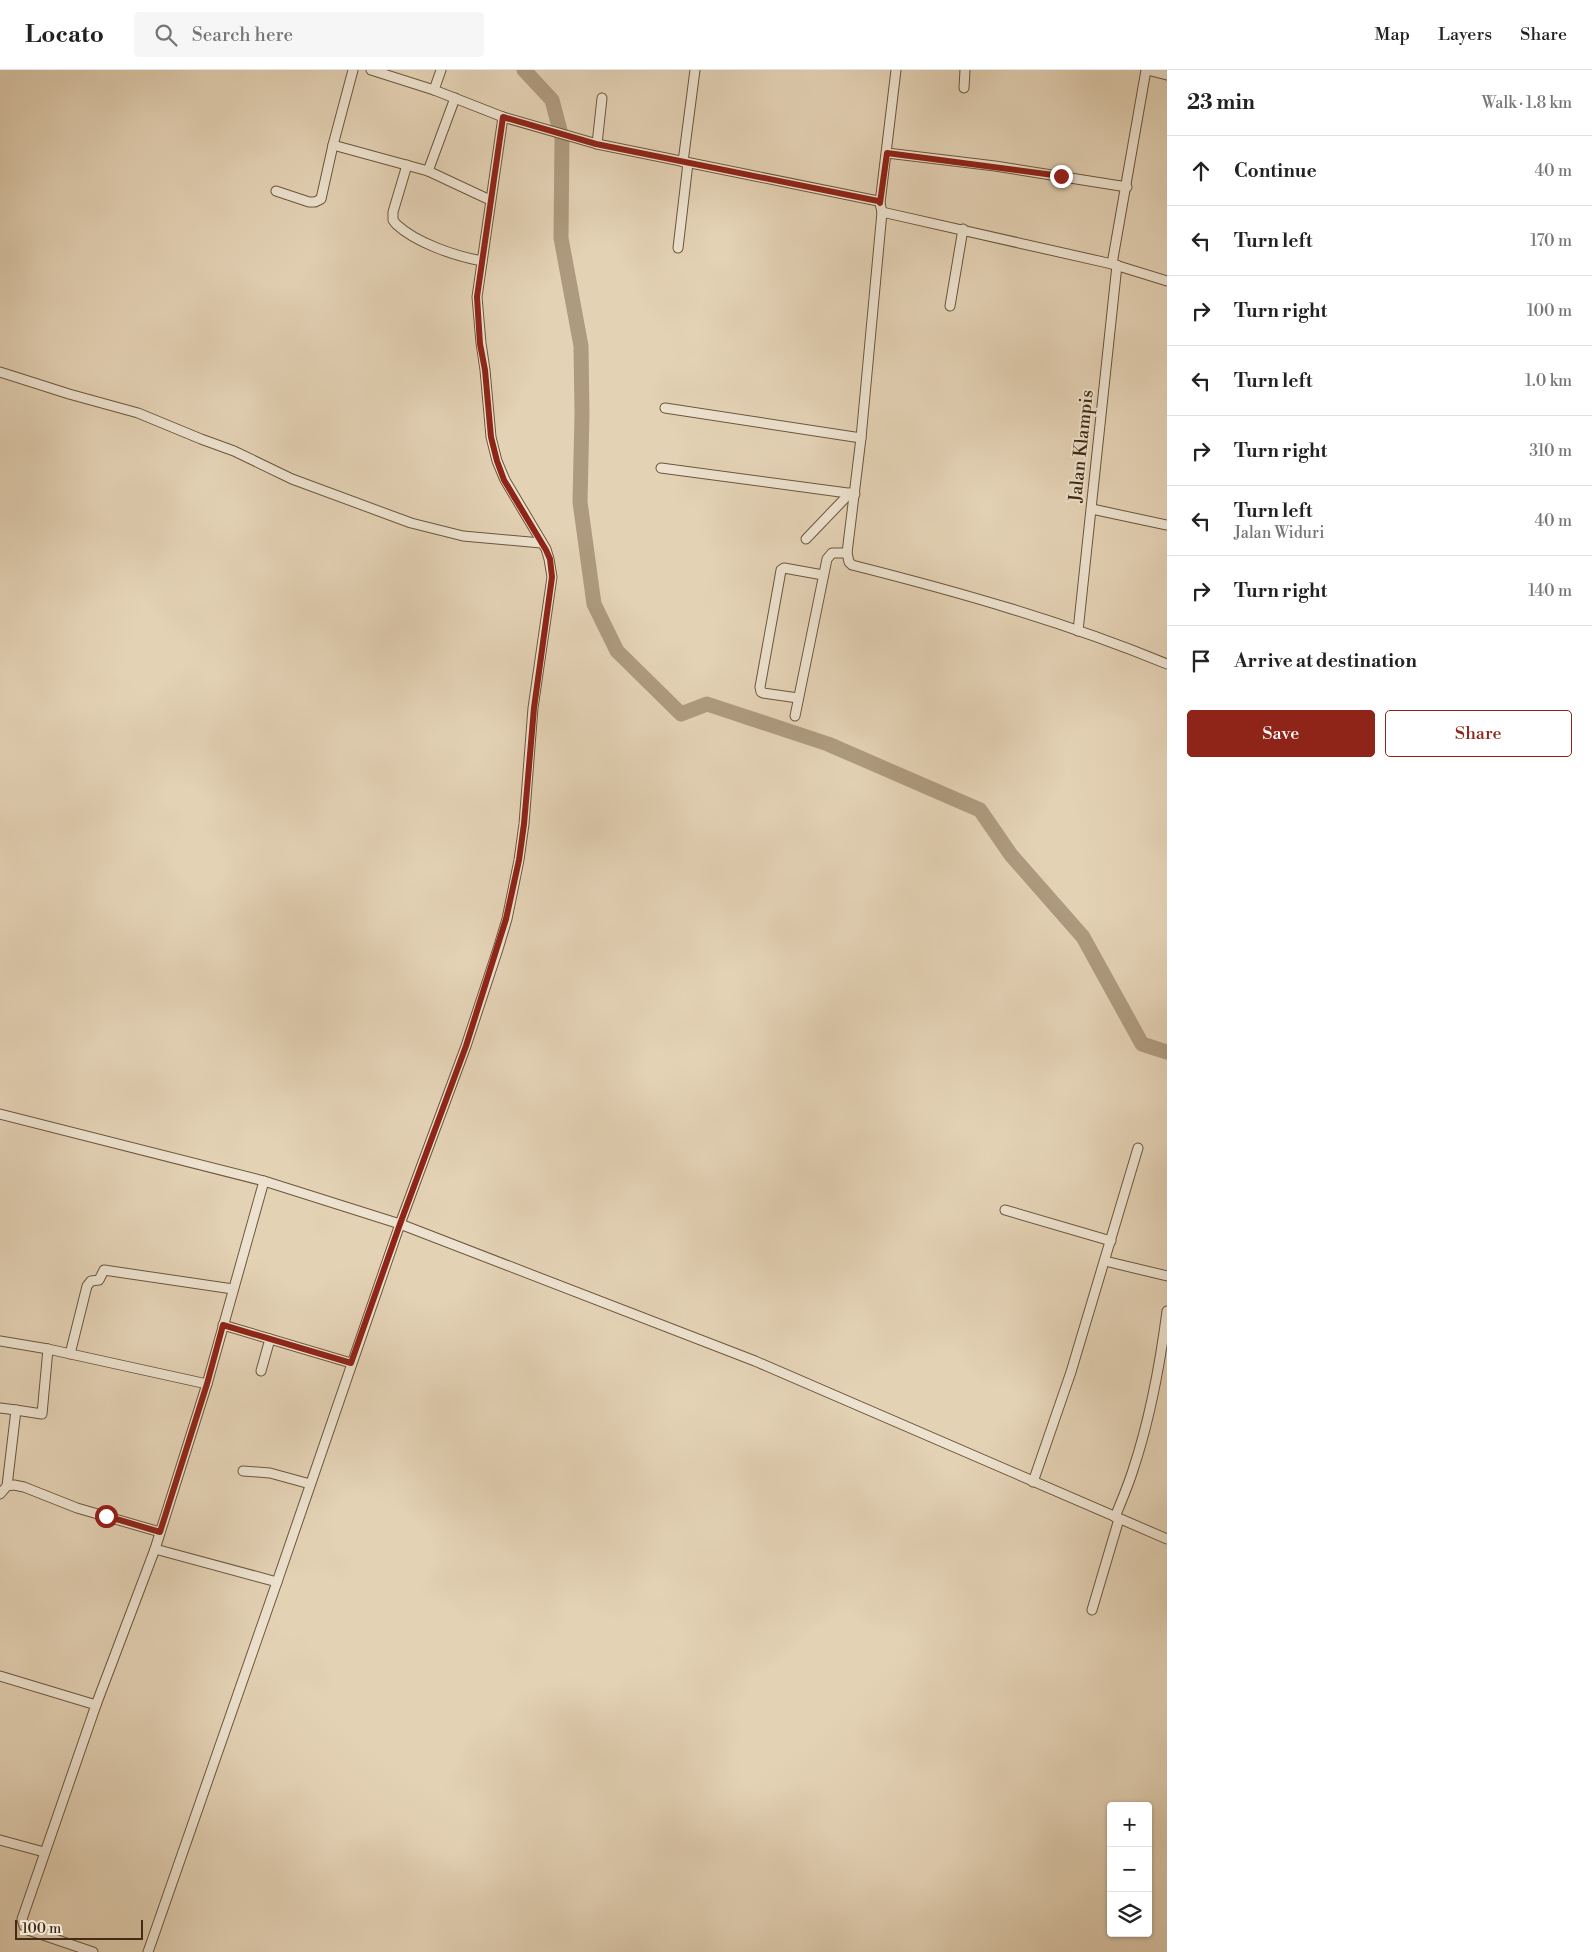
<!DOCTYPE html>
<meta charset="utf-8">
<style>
body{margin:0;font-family:"Libre Bodoni",serif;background:#f6f6f6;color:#222}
.controls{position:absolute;right:15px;bottom:15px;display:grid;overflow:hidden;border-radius:5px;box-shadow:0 1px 4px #0004}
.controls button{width:45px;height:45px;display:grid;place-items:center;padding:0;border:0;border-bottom:1px solid #e0e0e0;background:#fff;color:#222;font:25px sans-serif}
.scale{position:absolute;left:15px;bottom:12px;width:128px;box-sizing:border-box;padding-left:5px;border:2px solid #442c13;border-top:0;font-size:14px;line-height:18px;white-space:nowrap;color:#442c13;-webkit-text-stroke:4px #ede2cf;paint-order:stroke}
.stop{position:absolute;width:15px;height:15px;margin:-11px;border:4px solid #8f2418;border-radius:50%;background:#fff}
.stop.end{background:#8f2418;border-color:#fff;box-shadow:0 1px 5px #0008}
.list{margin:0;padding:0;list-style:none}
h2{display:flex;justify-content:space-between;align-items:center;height:65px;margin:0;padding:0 20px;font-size:21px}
h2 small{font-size:16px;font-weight:400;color:#767676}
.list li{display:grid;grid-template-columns:32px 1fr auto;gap:15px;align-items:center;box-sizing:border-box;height:70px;padding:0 20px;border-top:1px solid #e0e0e0}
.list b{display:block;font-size:19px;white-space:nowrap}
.list p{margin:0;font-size:16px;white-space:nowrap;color:#767676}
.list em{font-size:16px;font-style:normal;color:#767676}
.actions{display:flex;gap:10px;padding:15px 20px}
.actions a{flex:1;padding:11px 0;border:1px solid #8f2418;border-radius:5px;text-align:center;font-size:18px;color:#8f2418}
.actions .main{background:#8f2418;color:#fff}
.icon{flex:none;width:28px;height:28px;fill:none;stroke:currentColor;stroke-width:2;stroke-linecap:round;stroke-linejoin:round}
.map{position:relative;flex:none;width:1167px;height:1882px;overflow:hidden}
header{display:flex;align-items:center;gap:30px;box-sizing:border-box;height:70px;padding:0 25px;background:#fff;border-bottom:1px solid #e0e0e0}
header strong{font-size:24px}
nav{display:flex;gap:28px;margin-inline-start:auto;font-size:18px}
.search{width:350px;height:45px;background:#f6f6f6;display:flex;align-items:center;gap:12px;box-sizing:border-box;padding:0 18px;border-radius:5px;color:#767676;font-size:19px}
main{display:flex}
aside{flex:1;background:#fff}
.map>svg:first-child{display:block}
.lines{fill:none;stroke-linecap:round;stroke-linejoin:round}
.river{stroke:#ae9a7e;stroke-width:15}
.minor-casing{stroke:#6c563c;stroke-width:11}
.minor{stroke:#ede2cf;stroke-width:9}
.route{stroke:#8f2418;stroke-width:6}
.labels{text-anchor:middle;stroke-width:4;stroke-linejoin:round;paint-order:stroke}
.street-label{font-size:18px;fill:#442c13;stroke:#ede2cf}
</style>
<header>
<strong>Locato</strong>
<div class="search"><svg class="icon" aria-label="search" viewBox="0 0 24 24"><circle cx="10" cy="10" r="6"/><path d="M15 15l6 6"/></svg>Search here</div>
<nav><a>Map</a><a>Layers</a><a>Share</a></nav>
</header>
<main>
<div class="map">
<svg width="1167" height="1882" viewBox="0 0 1167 1882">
<rect width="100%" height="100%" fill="#e4d2b5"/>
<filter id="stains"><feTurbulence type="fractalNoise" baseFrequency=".004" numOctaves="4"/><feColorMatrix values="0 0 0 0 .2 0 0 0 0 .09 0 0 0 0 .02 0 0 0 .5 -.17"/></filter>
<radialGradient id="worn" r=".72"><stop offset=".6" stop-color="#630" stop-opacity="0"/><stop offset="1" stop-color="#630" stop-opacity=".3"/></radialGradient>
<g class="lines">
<path class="river" d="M524,0L552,30L562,68L561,168L581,276L582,344L580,432L594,534L617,581L681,644L707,634L828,674L980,740L1011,785L1083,867L1142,974L1167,982"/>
<g class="minor-casing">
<g id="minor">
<path d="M371,0L434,20L503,47L597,74L878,131L880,133"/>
<path d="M896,0L880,133L882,142L861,368L847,483L849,492L852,495C959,522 1065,552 1167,594"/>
<path d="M1147,0L1167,5"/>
<path d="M964,18L965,0"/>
<path d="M434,20L441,0"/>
<path d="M597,74L602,28"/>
<path d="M333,75L428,101L490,130"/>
<path d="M887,83L995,96L1127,117"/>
<path d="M683,92L695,0"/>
<path d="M407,95L393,142V150L396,154C416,173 455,186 482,191"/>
<path d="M428,101L455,28"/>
<path d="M276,121L309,132H315L321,129L333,75L353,0"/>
<path d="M882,142L1112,194L1167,211"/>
<path d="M678,178L688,93"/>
<path d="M1112,194L1146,0"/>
<path d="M950,236L963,159"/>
<path d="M0,302L69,324L138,343L201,369L234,381L292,409L411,453L463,466L541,473"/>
<path d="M665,338L861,368"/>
<path d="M661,398L855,424"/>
<path d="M1092,439L1167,455"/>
<path d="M806,469L850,423"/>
<path d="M1078,561L1117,195"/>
<path d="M798,628L763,623L761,622L760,617L780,506L781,500L784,498L823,505"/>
<path d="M795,646L827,489L832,483H847"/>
<path d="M0,1044L264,1111L400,1154L755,1291L1167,1469"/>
<path d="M1005,1140L1111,1171"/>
<path d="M1105,1191L1167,1206"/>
<path d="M223,1255L351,1293"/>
<path d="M0,1271L48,1279L207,1314"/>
<path d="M70,1284L87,1216L91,1211L99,1210L104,1200L233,1219"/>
<path d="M261,1301L270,1269"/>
<path d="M0,1338L16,1340"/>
<path d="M243,1401L270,1403L310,1414"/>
<path d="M1033,1412L1071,1302L1138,1078"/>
<path d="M7,1416L16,1340L42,1344L48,1279"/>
<path d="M0,1424L7,1416L14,1415L24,1417L77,1438L160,1462"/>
<path d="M1115,1447C1121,1432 1128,1416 1133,1400C1150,1349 1160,1295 1167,1241"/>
<path d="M155,1479L277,1512"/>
<path d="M1092,1540L1119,1449"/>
<path d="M0,1606L96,1635L155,1479L207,1314L264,1111"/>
<path d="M0,1770L44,1782"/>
<path d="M93,1882L28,1860L24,1856L22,1849L96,1635"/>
<path d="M148,1882L277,1512L400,1154L466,976L498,879L507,849L519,790L524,754L533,638L552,507L549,489L546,479L505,410L497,391L491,367L485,300L481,273L477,227L503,47"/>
</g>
</g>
<use href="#minor" class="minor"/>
</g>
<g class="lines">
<path class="route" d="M106,1446L160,1462L207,1314L223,1255L351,1293L400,1154L466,976L506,849L519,790L524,754L534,638L552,507L550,489L546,480L504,410L497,391L491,367L485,300L480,274L477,227L503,47L596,74L878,131L880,133L887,83L1061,106"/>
</g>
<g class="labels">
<g class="street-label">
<text transform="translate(1081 376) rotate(-84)" y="6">Jalan Klampis</text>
</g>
</g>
<rect width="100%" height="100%" filter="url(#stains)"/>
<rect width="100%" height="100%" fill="url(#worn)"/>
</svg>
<div class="controls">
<button>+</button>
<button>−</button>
<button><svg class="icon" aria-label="layers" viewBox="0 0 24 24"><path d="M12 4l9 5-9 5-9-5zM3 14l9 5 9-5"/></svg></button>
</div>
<div class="scale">100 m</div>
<div class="stop" style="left:106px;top:1446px"></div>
<div class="stop end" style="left:1061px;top:106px"></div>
</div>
<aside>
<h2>23 min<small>Walk · 1.8 km</small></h2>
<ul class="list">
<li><svg class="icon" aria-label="ahead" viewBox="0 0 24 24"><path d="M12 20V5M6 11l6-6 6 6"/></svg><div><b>Continue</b></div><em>40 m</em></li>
<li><svg class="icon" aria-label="left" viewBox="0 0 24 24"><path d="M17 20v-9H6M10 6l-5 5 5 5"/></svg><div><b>Turn left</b></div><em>170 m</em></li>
<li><svg class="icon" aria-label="right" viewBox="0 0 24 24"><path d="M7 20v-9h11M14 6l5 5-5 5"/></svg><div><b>Turn right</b></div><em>100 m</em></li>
<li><svg class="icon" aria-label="left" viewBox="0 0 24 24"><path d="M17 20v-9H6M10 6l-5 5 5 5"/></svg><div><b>Turn left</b></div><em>1.0 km</em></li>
<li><svg class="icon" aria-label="right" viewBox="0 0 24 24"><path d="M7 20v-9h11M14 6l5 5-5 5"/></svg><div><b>Turn right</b></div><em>310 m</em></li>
<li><svg class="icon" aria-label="left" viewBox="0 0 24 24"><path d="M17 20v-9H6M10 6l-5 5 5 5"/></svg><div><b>Turn left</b><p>Jalan Widuri</p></div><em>40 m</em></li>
<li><svg class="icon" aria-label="right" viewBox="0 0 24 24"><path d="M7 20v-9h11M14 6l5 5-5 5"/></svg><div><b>Turn right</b></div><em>140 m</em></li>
<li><svg class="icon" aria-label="arrive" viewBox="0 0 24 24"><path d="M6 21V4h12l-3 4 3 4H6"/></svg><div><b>Arrive at destination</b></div></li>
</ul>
<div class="actions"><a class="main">Save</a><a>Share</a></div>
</aside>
</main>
